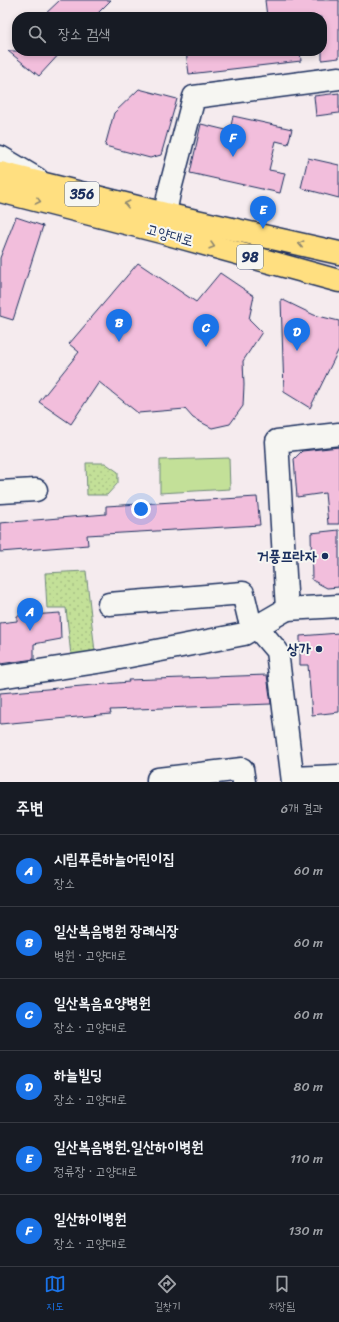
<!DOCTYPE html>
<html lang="ko">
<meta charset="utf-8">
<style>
body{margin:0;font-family:Sriracha,"Poor Story",sans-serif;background:#20242c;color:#f1f3f6}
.you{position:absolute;left:141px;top:509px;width:14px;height:14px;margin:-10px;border:3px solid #fff;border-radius:50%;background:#1a73e8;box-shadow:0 0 0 6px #1a73e833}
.badge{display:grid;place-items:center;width:26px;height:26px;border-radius:50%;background:#1a73e8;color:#fff;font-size:13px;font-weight:700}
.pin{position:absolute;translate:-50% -33px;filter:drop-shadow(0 1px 2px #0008)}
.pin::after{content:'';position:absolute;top:21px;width:14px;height:12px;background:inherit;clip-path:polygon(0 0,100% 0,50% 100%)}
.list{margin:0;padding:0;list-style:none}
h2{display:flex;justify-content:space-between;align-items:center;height:52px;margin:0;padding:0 16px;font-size:17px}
h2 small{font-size:13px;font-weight:400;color:#9ea1a6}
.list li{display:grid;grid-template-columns:26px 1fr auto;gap:12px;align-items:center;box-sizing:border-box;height:72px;padding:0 16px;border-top:1px solid #363941}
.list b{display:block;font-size:15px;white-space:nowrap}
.list p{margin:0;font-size:13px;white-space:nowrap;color:#9ea1a6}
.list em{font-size:13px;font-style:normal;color:#9ea1a6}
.icon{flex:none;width:22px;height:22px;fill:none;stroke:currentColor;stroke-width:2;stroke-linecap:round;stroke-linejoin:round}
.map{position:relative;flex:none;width:339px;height:782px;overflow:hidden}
.search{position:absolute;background:#171b24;box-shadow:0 2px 6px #0003;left:12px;right:12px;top:12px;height:44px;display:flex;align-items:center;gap:10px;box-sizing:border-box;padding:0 14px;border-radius:16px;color:#9ea1a6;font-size:15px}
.sheet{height:484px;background:#171b24}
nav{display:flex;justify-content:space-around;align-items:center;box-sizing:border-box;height:56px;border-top:1px solid #363941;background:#171b24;font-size:11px;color:#9ea1a6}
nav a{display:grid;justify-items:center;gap:2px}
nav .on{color:#1a73e8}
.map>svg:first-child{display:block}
.grass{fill:#c3e098;stroke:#6f887b}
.park{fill:url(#park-dots);stroke:#6f887b}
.building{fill:#f2bedc;stroke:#1b2f5e}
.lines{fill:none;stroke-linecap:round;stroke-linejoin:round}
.minor-casing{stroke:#1b2f5e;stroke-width:25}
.major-casing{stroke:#1b2f5e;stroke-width:25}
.minor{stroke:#f6f6f2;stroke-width:22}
.major{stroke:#ffdf80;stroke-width:22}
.oneway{stroke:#8d876f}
.poi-dot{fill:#1b2f5e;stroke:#f6f6f2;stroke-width:1.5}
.labels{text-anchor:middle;stroke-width:4;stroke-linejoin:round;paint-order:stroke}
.shield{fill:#f6f6f2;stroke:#5d6b8a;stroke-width:1}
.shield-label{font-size:14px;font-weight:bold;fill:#1b2f5e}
.street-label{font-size:15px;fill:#1b2f5e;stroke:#f6f6f2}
.poi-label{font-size:15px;font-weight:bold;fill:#1b2f5e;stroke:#f6f6f2;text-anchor:end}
</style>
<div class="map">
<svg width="339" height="782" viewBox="0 0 339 782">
<defs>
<pattern id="park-dots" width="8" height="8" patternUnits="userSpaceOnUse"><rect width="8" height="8" fill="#c3e098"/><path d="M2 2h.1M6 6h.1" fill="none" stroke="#a7c085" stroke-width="1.8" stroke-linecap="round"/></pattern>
</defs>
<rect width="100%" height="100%" fill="#f5ebee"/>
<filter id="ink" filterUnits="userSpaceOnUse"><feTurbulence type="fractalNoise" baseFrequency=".025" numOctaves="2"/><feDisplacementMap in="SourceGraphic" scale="8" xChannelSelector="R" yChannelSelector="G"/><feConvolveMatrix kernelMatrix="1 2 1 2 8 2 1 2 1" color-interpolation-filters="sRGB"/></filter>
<g filter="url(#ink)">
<path class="grass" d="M229,458L230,489L160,493V460Z"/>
<g class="park">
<path d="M86,463H105L118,472V483L107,495H87Z"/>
<path d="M86,571L95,652L71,656L66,608H47L45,573Z"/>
</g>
<g class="building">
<path d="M60,0H111L94,17H42Z"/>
<path d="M265,0H339V58L322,60V17H267Z"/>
<path d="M8,51H62L39,76Z"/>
<path d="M186,51H300L301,61L189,74Z"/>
<path d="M139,89L177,99L161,155L150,158L105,146L114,113Z"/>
<path d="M339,93V113L316,116L314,96Z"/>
<path d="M233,116L292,129L288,144L276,141L269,170L285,173L280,193L190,173L201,124L230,131Z"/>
<path d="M308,158L339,165V198L301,188Z"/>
<path d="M16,217L43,226L13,320L0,316V258Z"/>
<path d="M138,263L196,302L220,273L254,296L249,319L262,332L243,361L244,385L243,406L230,424L212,428L193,418L185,409L138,413L99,382L71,424L39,402L79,352L69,344Z"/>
<path d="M281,299L314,315L339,321V349L310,408L284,392Z"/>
<path d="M339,447V524H328L325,493L297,497L294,459L302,451Z"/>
<path d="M257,497L260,525L87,535L88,545L0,552V523L106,514V506Z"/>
<path d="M339,530V587L327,588L312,580L311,533Z"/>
<path d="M60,613L61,639L34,644V659L0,664V623L17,621V616Z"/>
<path d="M339,633V712L312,715L308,665H300V636Z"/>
<path d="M267,675L271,704L110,710L111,714L0,724V693L129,682L128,680Z"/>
</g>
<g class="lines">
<g class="minor-casing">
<g id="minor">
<path d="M0,157L37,179"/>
<path d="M165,214L169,193L194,97L339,78"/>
<path d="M339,434L277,441L287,609L339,606"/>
<path d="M0,492L36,490"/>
<path d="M109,604L243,593L249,618L277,651L293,782"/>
<path d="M0,677L104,661L244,634L287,609"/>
<path d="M293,778L339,776"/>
<path d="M158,782V779L242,769L244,782"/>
</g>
</g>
<g class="major-casing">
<g id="major">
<path d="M0,173L165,214L339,253"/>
<path d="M0,191L161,232L339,281"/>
</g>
</g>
<use href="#minor" class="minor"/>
<use href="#major" class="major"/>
</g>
<defs><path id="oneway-chevron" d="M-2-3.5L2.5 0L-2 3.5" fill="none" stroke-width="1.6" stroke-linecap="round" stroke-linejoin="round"/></defs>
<g class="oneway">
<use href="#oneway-chevron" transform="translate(38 201) rotate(14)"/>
<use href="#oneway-chevron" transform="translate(127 204) rotate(-166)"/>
<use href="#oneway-chevron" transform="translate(301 244) rotate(-167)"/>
<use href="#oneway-chevron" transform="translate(212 246) rotate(16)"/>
</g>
</g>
<g class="poi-dot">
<circle cx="325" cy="556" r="4"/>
<circle cx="319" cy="649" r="4"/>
</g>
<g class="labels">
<g class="shield">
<rect x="65" y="182" width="34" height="24" rx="3"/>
<rect x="237" y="245" width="26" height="24" rx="3"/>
</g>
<g class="shield-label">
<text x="82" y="199">356</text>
<text x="250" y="262">98</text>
</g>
<g class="street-label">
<text transform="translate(170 235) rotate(15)" y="5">고양대로</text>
</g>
<g class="poi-label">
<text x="317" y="561">거풍프라자</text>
<text x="311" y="654">상가</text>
</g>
</g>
</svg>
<div class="you"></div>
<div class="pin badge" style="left:30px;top:631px">A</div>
<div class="pin badge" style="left:119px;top:342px">B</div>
<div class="pin badge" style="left:206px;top:347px">C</div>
<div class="pin badge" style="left:297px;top:351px">D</div>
<div class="pin badge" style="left:263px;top:229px">E</div>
<div class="pin badge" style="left:233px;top:157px">F</div>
<div class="search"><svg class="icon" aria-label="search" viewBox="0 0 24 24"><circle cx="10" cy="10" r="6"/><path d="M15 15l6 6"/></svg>장소 검색</div>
</div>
<section class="sheet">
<h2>주변<small>6개 결과</small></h2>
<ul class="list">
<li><span class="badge">A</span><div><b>시립푸른하늘어린이집</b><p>장소</p></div><em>60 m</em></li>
<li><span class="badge">B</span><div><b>일산복음병원 장례식장</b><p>병원 · 고양대로</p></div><em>60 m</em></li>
<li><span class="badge">C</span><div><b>일산복음요양병원</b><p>장소 · 고양대로</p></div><em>60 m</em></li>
<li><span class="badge">D</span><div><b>하늘빌딩</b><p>장소 · 고양대로</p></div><em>80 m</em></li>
<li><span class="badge">E</span><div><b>일산복음병원.일산하이병원</b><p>정류장 · 고양대로</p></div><em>110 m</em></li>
<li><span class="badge">F</span><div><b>일산하이병원</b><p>장소 · 고양대로</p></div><em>130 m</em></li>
</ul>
</section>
<nav>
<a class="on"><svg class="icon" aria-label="map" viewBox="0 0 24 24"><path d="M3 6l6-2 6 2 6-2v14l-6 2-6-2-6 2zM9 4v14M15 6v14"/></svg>지도</a>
<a><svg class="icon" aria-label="directions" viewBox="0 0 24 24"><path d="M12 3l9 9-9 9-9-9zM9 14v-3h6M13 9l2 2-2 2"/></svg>길찾기</a>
<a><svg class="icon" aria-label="saved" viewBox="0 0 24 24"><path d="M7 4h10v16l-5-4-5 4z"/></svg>저장됨</a>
</nav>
